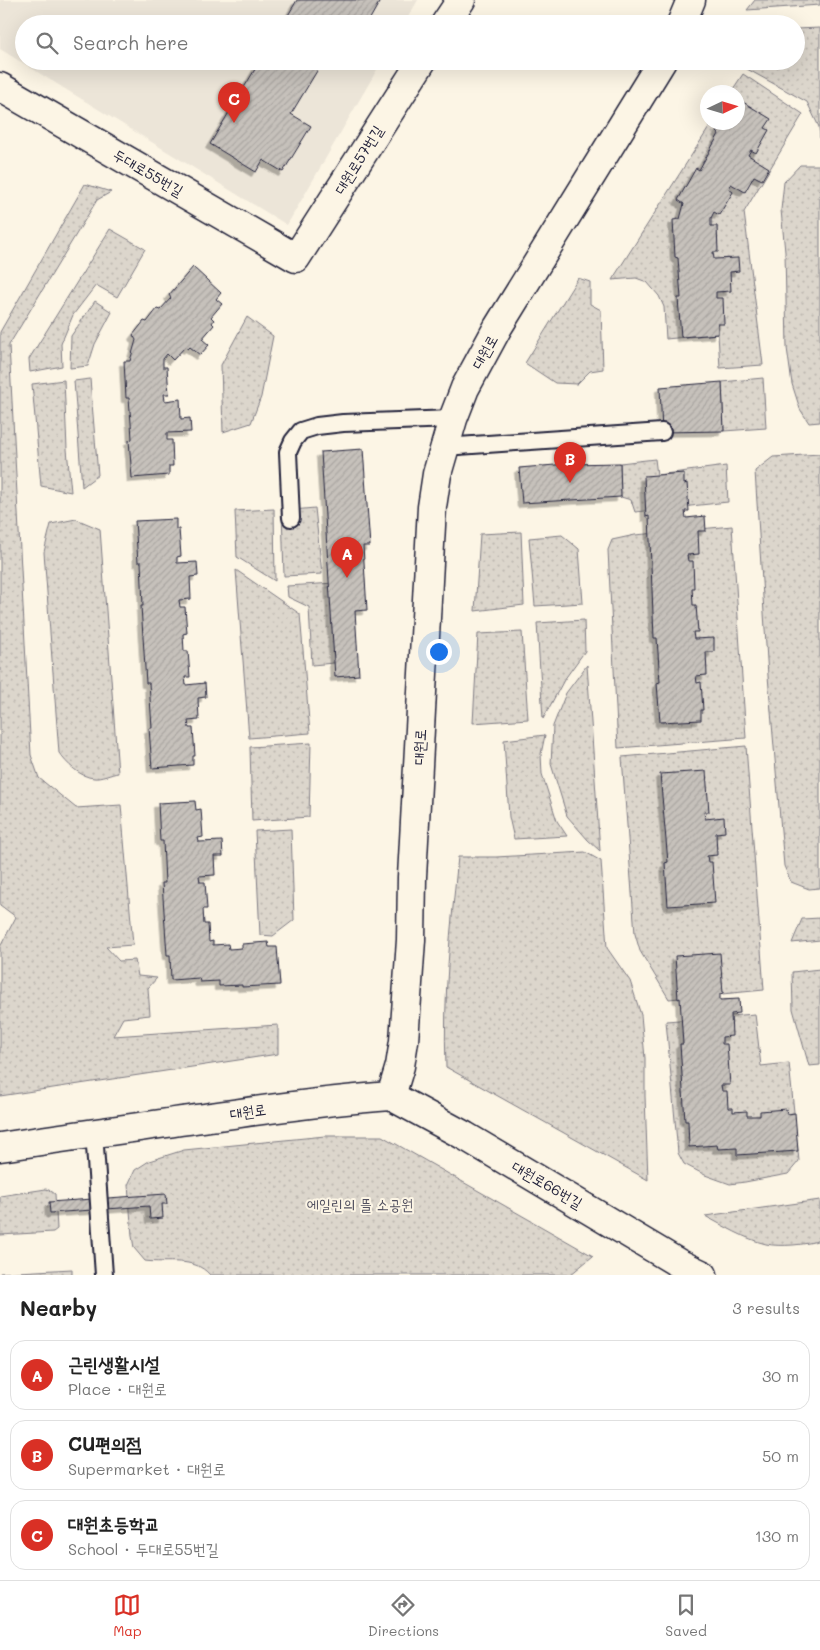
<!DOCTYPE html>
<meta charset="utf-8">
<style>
body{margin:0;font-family:Mali,"Poor Story",sans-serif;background:#f2f2f2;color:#222}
.compass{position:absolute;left:700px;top:85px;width:45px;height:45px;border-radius:50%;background:#fff;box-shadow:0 5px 20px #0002;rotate:86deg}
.you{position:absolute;left:438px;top:651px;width:18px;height:18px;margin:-12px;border:4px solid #fff;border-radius:50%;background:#1a73e8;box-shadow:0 0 0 8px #1a73e833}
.badge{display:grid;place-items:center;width:32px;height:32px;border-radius:50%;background:#d93025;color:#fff;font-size:16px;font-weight:700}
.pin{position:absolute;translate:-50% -41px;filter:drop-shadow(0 1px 2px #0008)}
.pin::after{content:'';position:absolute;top:26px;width:18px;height:15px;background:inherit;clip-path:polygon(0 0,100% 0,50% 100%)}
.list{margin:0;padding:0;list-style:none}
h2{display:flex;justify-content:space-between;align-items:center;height:65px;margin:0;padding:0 20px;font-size:21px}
h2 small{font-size:16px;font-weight:400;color:#767676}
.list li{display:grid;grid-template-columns:32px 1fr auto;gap:15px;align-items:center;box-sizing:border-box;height:70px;margin:0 10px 10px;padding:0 10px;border:1px solid #e0e0e0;border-radius:15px}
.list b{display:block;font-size:19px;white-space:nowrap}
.list p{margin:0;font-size:16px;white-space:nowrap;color:#767676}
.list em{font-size:16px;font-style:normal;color:#767676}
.icon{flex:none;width:28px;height:28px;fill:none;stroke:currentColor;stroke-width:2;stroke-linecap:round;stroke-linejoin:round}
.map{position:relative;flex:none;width:820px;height:1275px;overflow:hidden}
.search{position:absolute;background:#fff;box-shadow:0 5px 20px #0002;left:15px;right:15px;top:15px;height:55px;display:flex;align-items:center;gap:12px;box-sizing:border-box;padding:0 18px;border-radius:28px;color:#767676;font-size:19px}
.sheet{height:305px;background:#fff}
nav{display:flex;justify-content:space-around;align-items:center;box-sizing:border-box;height:70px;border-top:1px solid #e0e0e0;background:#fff;font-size:14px;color:#767676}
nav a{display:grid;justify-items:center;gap:2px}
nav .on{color:#d93025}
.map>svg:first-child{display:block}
.built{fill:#ece5d8}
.park{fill:url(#park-dots);stroke:#7f7c84}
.building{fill:url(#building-hatch);stroke:#22223b;filter:url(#shadow)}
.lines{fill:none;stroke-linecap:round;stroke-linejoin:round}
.service-casing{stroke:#22223b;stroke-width:20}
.minor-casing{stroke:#22223b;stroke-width:31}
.tertiary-casing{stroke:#22223b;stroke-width:31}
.service{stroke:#fcf5e5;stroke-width:16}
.minor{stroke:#fcf5e5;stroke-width:28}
.tertiary{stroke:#fcf5e5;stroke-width:28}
.labels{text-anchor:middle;stroke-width:4;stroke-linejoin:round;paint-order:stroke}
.street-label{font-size:15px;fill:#22223b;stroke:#fcf5e5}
.park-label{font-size:15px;fill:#504f5f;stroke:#fcf5e5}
</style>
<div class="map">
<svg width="820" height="1275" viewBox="0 0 820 1275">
<defs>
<pattern id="park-dots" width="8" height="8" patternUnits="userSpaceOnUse" patternTransform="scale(1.25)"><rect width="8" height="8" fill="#dcd6cc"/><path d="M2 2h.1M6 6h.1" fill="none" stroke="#bcb7b0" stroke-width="1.8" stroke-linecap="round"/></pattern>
<pattern id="building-hatch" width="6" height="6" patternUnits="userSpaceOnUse" patternTransform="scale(1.25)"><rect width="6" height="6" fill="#c6c1bb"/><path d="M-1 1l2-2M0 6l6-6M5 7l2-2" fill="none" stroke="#aaa6a2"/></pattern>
<filter id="shadow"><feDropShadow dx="-4.5" dy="4.5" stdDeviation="0" flood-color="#0004"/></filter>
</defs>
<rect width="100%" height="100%" fill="#fcf5e5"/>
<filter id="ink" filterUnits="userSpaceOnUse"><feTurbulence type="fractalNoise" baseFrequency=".02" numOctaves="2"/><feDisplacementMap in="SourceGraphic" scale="10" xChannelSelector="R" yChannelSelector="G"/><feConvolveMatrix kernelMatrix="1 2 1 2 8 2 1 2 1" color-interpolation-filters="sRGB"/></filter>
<g filter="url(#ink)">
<path class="built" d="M0,0H418L404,24H24V61H382L287,225L0,49Z"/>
<g class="park">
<path d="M755,0H820V5L747,10Z"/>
<path d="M820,28V138L819,127L807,102L747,69L754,61H796V29Z"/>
<path d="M743,74L803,114L744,212L763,365L720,368L718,334L666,339L664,307L659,296L647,282L636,278L612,280L712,123L738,122V92H731Z"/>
<path d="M800,165H820V422L809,423L800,409L792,384L787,348L785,252L781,210L784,182Z"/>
<path d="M85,184L111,192L97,200L9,345L31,755L39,778L76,808L121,805L133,945L106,947L119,961L135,960L138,976L157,978L148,988L150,1015L123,1018L113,1036L278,1025V1054L0,1096V947L16,917L0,905V332Z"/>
<path d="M110,229L145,249L117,297L96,285L73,315L61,344L62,366L30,372L29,359Z"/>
<path d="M578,278L590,282V304L601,310L603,369L590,371L577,384L555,383L525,363Z"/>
<path d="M95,301L112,312L95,344L88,366L70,368L71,336Z"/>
<path d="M247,317L273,336L261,397L251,423L223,432L221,365Z"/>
<path d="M763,378L766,428L724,431L722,382Z"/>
<path d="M90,379L98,475L82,487L74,381Z"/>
<path d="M64,380L67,449L71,492L41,486L32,384Z"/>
<path d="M820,454V888L809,889L791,882L784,866L768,676L755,471L773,457Z"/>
<path d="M655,459L657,475L726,466L728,502L635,512L631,500L621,497L620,463Z"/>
<path d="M315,508L322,574L284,576L282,511Z"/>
<path d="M274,509L275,581L237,557L235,511Z"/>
<path d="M76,519L100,529L118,773C111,774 101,779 94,778C80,777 67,764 59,753L44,552L51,524Z"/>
<path d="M732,526L746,738L618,748L608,550L612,540L635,535Z"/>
<path d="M521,532L524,605L475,611L480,534Z"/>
<path d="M562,535L579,549L583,603L535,606L529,538Z"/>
<path d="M236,570L300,614L310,733L249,738Z"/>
<path d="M350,582L344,662L312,665L309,607L288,597L287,586Z"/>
<path d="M584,620L585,651L564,680L543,719L537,623Z"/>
<path d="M522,632L528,719L473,723L478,634Z"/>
<path d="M587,665L600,851L588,840L567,816L551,764L553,726L566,693Z"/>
<path d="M545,735L541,754L542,774L557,821L567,836L514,839L509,817L504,740Z"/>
<path d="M311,743L309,817L252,821L250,747Z"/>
<path d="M746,746L764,990L669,999L640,951L635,934L622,757Z"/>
<path d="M291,829L294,920L273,936L260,935L255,831Z"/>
<path d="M585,852L601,861L607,948L630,981L641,1015L645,1058V1096L648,1180L446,1067C443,996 451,927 458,857H496Z"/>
<path d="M820,918V940L792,943L802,919Z"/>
<path d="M820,969V1065L809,1066L793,1009L792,972Z"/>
<path d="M755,1014L761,1066L789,1063L799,1161L788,1174L745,1182L730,1184L705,1175L684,1164L678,1153L666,1021Z"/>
<path d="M325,1136H382L593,1256L570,1275H210C194,1256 166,1264 145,1261L134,1248L132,1236L128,1185L135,1170L149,1161L184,1150Z"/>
<path d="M46,1189L51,1191L55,1194L57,1229L53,1232L0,1235V1196Z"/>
<path d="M820,1200V1240C807,1245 779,1247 766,1244C745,1239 724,1226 705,1216Z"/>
<path d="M72,1269V1275H0V1273Z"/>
</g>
<g class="building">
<path d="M297,0H378L380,1L367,24H283Z"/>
<path d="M260,61H323L291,114L311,126L283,172L263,160L256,172L210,144Z"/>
<path d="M738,99L771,119L765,128L769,130L756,153L751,150L748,155L769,168L762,180L754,176L745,192L731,184L729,189L733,192L719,215L714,212L711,218V226H717L718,252H713L714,259L738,258L739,271L730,272L731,291L716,292V298H723L724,324H718V334L681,337L678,298H681L678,258L675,257L673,220L680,219L684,204L678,200L696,168L699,170L719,134L717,132L723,122H738Z"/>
<path d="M193,267L221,293L216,299L222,304L211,317L214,320L212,323L214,325L202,339L209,345L200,355L190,347L188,349L185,347L173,360L167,354L163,359V367H167L169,394H164L165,401L180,399L181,419L190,418L191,432L167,433V440H172L173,466H169V475L132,478L129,440L132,439L131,423L129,398H126L124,361H130L136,340L133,335L144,321L147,322L157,309L160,310L171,298L169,295Z"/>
<path d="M722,382L724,431L662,432L660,387Z"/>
<path d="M363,449L370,546H363L367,610L355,611L359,675L335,677L321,452Z"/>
<path d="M620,463L621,497L522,503L519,468L567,464Z"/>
<path d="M684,473V484L687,483L689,511H685L686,518L705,516L706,531H698L699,554L687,555L688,561H693L694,588H692L693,605H696L698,632H693L694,639L714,638V652H706L707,675L696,676L697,683L701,682L703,710H701V720L660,722L657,683L660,682L657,638H654L649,516L646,517L644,476Z"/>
<path d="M176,519V529H179L181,556L177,557V563L197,562L198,576L190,577L191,599L179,600L180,607H185L187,633L183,634L184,651H188L190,677H185L186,685L205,683L206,697L198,698L199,720L188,721L189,728H193L195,756H193V765L152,768L149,728H152L149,683H146L141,606H143L141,562H138L135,521Z"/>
<path d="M706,771L709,812H704L705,819L724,817L725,832L716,833L717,855L707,856L708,862H712L715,903L668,906L665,863L668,862L660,774Z"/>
<path d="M195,801L196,810L201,809L203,837L198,838L199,842L222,841L223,856H214L215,875L199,876L200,882H205L207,909H203L204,924H208L209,942L213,941V945L228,944L229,949L242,948V944L268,942L269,947H277L280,985L242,987V985L219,986V981L200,982L199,978L171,980L170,955H167L162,883H165L163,841H160L158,803Z"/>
<path d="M720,953L723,993L720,994V1000L739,999L740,1013L731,1014L732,1036L722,1037V1044H727L730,1085H721L722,1091H727L728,1108H733V1112L747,1111V1116H760V1111L786,1109L787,1114L795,1113L798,1151L737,1155V1148L718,1149L717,1145L689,1147L688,1121H685L680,1044H683L680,998L678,999L675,956Z"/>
<path d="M166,1194L167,1204H162L163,1218L150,1219L149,1206L50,1213L49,1202Z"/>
</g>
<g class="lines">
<g class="service-casing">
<g id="service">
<path d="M444,447L662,432"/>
<path d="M291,518L288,452L293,441L301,431L317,426L343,423L453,419"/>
<path d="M94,1132L104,1275"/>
</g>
</g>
<g class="minor-casing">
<g id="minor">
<path d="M445,24L461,0"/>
<path d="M0,87L296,258L422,61"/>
</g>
</g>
<g class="tertiary-casing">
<g id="tertiary">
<path d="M681,24L691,0"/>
<path d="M391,1096L400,1066L404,1041L411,940L412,877L432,507L437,474L453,419L465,388L498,327L662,61"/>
<path d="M391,1096L465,1136L680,1264L703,1275"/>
<path d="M0,1147C70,1136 140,1127 210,1117C270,1109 330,1100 391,1096"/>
</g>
</g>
<use href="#service" class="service"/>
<use href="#minor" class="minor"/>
<use href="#tertiary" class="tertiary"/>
</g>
</g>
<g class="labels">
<g class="street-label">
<text transform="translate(359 160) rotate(-58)" y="5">대원로57번길</text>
<text transform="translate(148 173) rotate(30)" y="5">두대로55번길</text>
<text transform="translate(485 352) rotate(-61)" y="5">대원로</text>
<text transform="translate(420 747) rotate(-87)" y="5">대원로</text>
<text transform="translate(248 1112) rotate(-8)" y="5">대원로</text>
<text transform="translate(547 1185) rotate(30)" y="5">대원로66번길</text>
</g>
<g class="park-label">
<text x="360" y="1210">에일린의 뜰 소공원</text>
</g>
</g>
</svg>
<svg class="compass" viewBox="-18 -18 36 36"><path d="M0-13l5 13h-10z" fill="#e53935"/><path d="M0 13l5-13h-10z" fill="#767676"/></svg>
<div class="you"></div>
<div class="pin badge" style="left:347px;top:578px">A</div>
<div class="pin badge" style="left:570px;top:483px">B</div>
<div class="pin badge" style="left:234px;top:123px">C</div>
<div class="search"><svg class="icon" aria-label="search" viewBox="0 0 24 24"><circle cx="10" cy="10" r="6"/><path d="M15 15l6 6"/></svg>Search here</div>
</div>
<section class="sheet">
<h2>Nearby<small>3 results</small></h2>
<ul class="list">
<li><span class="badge">A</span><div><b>근린생활시설</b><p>Place · 대원로</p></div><em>30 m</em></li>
<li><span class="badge">B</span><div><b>CU편의점</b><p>Supermarket · 대원로</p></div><em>50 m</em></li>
<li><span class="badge">C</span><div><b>대원초등학교</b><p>School · 두대로55번길</p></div><em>130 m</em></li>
</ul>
</section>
<nav>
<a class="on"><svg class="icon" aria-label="map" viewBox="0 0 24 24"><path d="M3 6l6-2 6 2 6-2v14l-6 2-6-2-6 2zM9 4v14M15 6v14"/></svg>Map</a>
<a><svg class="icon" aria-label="directions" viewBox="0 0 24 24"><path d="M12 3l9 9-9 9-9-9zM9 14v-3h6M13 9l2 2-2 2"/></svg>Directions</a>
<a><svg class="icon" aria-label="saved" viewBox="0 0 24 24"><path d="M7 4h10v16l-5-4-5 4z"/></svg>Saved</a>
</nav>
